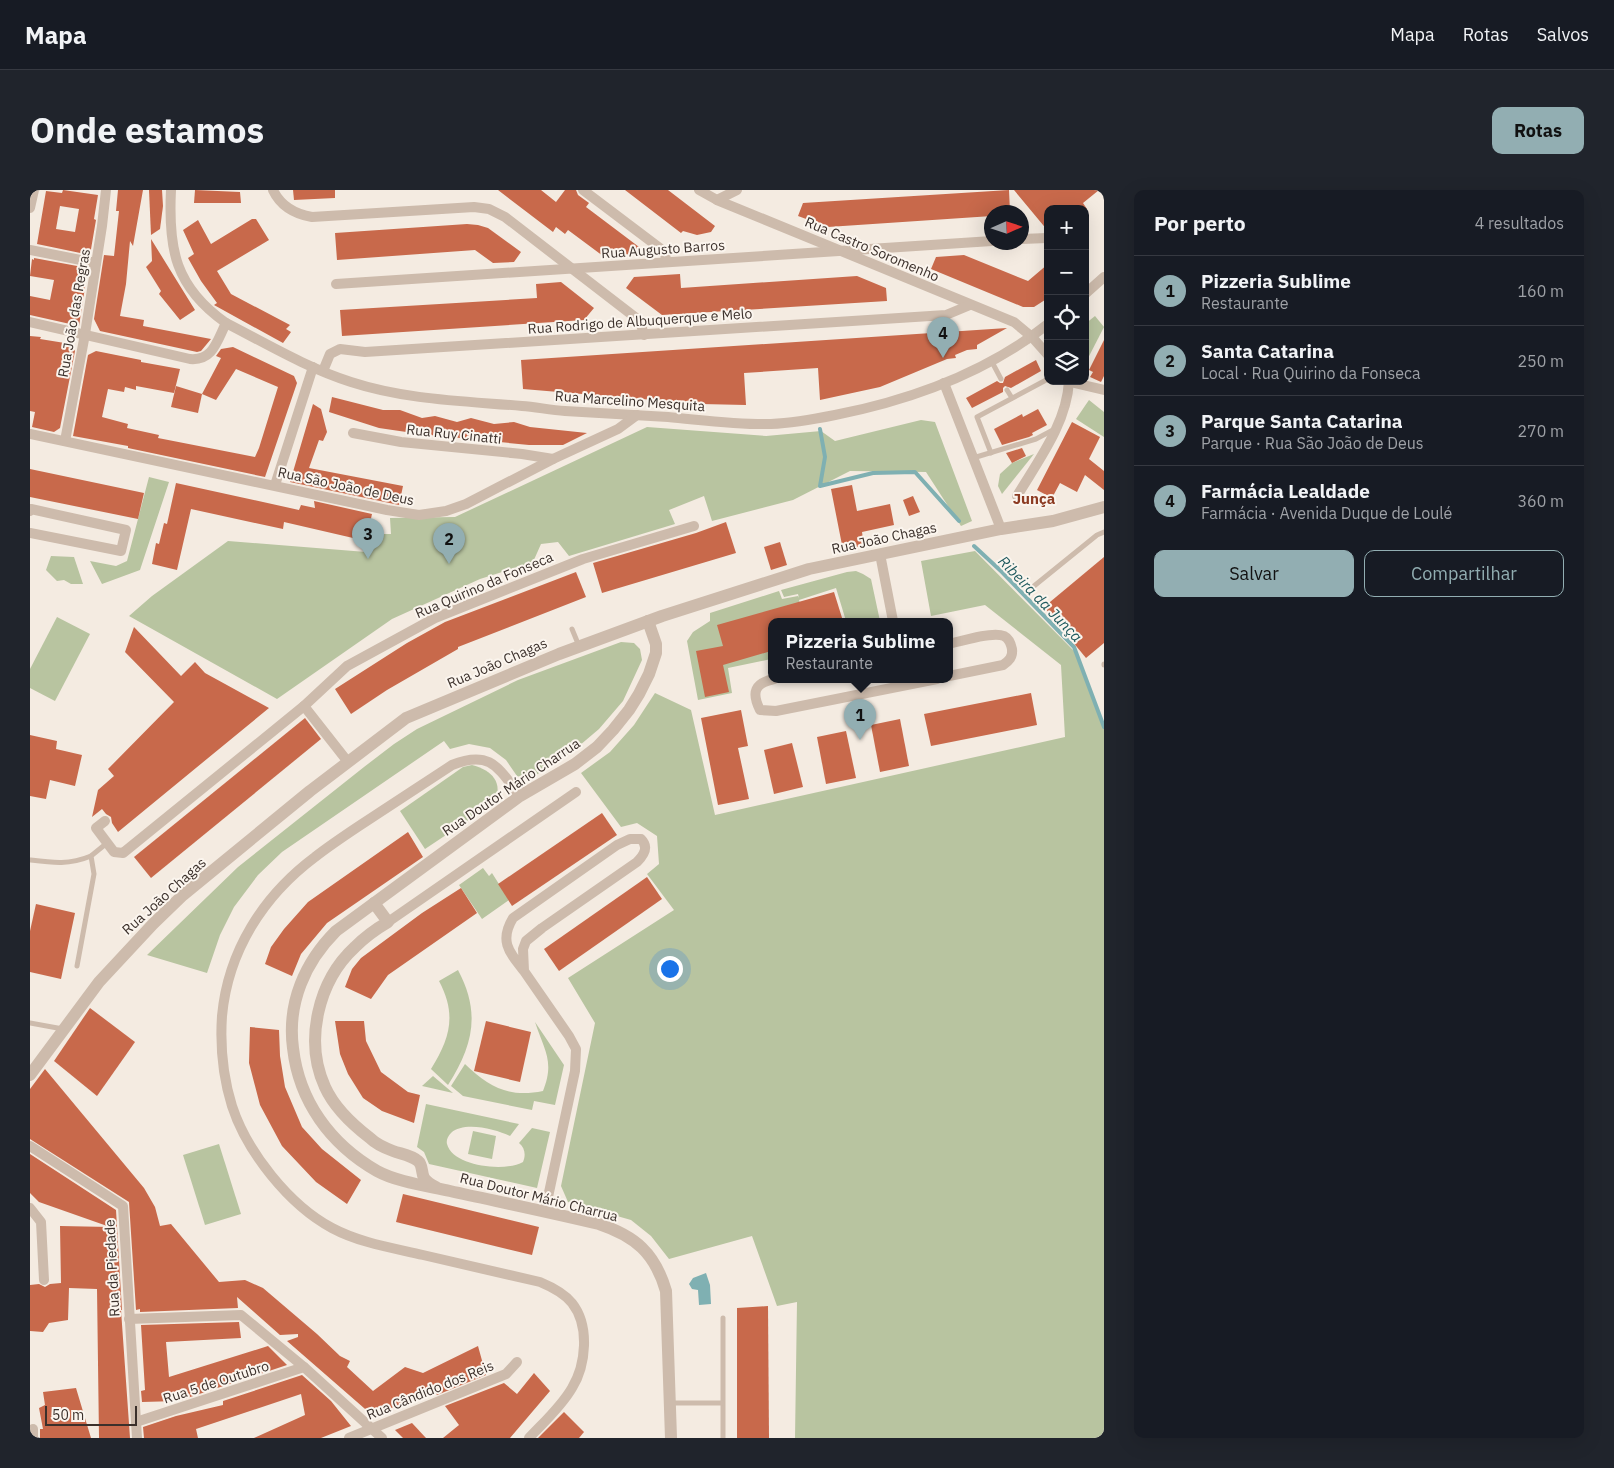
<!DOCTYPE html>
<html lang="pt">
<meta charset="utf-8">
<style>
body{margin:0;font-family:"IBM Plex Sans",sans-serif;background:#20242c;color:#f1f3f6}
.controls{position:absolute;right:15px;top:15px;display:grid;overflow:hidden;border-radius:10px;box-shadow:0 5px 20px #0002}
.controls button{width:45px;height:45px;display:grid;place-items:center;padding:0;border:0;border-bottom:1px solid #363941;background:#171b24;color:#f1f3f6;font:25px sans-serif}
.compass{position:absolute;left:954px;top:15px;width:45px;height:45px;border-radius:50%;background:#171b24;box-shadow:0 5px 20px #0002;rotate:87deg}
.scale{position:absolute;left:15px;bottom:12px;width:92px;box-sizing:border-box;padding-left:5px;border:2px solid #3b302b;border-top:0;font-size:14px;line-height:18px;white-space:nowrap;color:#3b302b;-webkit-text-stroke:4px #fbf5ee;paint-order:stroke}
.you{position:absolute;left:639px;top:778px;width:18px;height:18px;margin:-12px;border:4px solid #fff;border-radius:50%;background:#1a73e8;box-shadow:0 0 0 8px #1a73e833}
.badge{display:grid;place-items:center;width:32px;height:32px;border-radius:50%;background:#92aeb2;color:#111;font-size:16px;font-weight:700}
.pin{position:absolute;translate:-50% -41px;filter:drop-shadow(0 1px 2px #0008)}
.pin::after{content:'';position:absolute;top:26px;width:18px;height:15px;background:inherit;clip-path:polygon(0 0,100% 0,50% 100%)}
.popup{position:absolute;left:738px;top:428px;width:185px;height:65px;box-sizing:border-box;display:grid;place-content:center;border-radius:10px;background:#171b24;filter:drop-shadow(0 1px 4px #0005);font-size:16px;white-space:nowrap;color:#9ea1a6}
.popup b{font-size:19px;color:#f1f3f6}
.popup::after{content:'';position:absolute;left:50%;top:100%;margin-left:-10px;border:10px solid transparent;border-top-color:#171b24}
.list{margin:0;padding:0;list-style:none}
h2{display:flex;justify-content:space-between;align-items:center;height:65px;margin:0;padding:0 20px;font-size:21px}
h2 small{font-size:16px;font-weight:400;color:#9ea1a6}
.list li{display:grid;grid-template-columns:32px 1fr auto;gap:15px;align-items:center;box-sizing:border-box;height:70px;padding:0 20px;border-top:1px solid #363941}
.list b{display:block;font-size:19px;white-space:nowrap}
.list p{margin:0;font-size:16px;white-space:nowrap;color:#9ea1a6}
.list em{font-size:16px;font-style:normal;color:#9ea1a6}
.actions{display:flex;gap:10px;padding:15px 20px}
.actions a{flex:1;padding:11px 0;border:1px solid #92aeb2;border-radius:10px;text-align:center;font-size:18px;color:#92aeb2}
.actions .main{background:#92aeb2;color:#111}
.icon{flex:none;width:28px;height:28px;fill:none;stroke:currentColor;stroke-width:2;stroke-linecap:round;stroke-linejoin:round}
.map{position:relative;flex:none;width:1074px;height:1248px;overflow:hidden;border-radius:10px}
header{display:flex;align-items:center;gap:30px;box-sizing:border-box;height:70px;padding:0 25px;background:#171b24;border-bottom:1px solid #363941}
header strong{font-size:24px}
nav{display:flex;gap:28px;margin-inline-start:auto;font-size:18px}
.intro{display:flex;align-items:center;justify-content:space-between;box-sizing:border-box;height:120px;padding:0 30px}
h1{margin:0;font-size:35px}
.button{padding:12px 22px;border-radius:10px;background:#92aeb2;color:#111;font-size:18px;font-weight:700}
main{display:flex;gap:30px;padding:0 30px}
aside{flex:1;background:#171b24;border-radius:10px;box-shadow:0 5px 20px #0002}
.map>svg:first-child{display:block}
.green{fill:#b8c4a0}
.water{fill:#7fb0b2}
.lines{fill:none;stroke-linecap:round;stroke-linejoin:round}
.stream{stroke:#7fb0b2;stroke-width:4}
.building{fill:#c8694b;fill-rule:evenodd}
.service{stroke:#cdbbac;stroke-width:5}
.minor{stroke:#cdbbac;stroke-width:10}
.tertiary{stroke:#cdbbac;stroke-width:12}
.labels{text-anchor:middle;stroke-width:4;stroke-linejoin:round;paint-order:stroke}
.street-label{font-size:14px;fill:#3b302b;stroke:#fbf5ee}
.neighbourhood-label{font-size:15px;font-weight:bold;fill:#8c3b22;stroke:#fbf5ee}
.water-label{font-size:15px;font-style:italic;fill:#1f5a5e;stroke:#fbf5ee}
</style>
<header>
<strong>Mapa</strong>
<nav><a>Mapa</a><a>Rotas</a><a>Salvos</a></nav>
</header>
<div class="intro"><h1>Onde estamos</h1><a class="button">Rotas</a></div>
<main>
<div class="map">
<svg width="1074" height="1248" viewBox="0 0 1074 1248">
<rect width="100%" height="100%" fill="#f4ebe1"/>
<g class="green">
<path d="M1065,126L1074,137L1055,174V134Z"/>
<path d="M1059,210L1074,222V247L1046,229Z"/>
<path d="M891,230L905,232L942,331L931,336L896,282L820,281L763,310L682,331L674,306L639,320L645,334L539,366L528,352L511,354L503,372L450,389L362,429L247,509L99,426L122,406L198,351L336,362L346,344H361L360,328L425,327L617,237L736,246L791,241L805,251Z"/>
<path d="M1004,264L972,304L968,296L970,284L982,273Z"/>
<path d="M119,287L139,292L110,380L72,394L60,371L86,376L97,371Z"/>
<path d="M945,361L1044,461L1074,537V1248H765L767,1112L747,1116L722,1046L639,1069L621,1046L601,1030L538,1012L531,996L565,833L538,788L644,720L617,684L629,674L627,646L607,633L591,637L551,583L580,562L604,535L625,503L661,520L685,625L1035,547L1031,475L955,415L901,426L891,371Z"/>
<path d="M21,366L44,367L53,394H41L34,390L27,391L16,380Z"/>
<path d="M826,381L833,384L841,389L850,431H823L822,430L816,431L806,398L769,410L775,431H741V469L698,478L702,503L668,510L657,451L663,442L680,431V423L749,401L752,409L768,406L769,408L768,404L754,407L751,400L817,382Z"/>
<path d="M27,427L60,444L25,511L0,498V479Z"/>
<path d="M591,452L604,453L610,459L612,470L593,511L569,539L543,561L503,587L495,588L487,586L476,570L460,558L439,554L420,559L414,551L252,662L228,685L204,717L190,745L177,783L117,765L208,677L334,577L364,554L387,539L488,490Z"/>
<path d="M442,575C462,580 474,593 464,613L395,659L370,621L433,577Z"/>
<path d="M453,678L459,686L462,683L479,710L452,729L429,695Z"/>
<path d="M428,780C451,823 443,856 418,895L401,879C420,848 427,825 409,791Z"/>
<path d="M505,832L534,875L525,915L504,911L502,920L433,906L421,896L435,874C459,897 479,908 513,901C525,871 514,860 505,832Z"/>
<path d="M403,886L423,903L392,896Z"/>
<path d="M396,914L489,934L480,946C465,939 434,931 421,943C418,946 416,950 417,954C423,977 476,982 493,972C496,965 495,958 489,953L502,938L520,942L507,998L399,974L394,962L387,957Z"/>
<path d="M443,941L466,946L462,969L438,964Z"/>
<path d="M189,954L211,1024L175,1035L153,965Z"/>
</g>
<path class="water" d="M676,1083L680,1095L681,1114L669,1115L668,1100L662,1099L659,1094L663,1088Z"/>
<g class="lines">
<g class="stream">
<path d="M790,239L795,267L790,296L843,283L885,282L929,331"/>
<path d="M944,356L972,382L1044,457L1074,537"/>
</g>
</g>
<g class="building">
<path d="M33,0L68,5L64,29L66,30L60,65L7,54L16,1L32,3ZM30,16L49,19L45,42L26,39Z"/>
<path d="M88,0H113L103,56L100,51L96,94L90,126L114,130L113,136L181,149L171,161L167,162L70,141L64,129L74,65L84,66L89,21H86Z"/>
<path d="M119,0H132L133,16L130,39L121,45Z"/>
<path d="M165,0L210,2L211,13H164Z"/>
<path d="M263,0H305V8L264,10Z"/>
<path d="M468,0H511L526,12L535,0H546L548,5L559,13L556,17L617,63L573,66L538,40L535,44L526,37L523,42Z"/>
<path d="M595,0H638L685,36L681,42L667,45L653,41L651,43Z"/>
<path d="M979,0L980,22H962V26L798,37L768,26L773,13Z"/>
<path d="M984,0H1069L1053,13L1057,19H1018V41Z"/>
<path d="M222,29H226L239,50L187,81L201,104L260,135L256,139L261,142L253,153L184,115L187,113L171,91L158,68L164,64L153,40L168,30L181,54Z"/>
<path d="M437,34L448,35L458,38L491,62L484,72L463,73L445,60L307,70L305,43Z"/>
<path d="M121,49L165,120L150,130L129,104L131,101L116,77L122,71Z"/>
<path d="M934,65L998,91L1018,74V108L1004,117H993L901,79L906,67Z"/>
<path d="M4,68L58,78L49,136L0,125V106L20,110L24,90L0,86L2,69L4,70Z"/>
<path d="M650,84L651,98L827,86L856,98L857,111L632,125L596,98L604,87Z"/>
<path d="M531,92L564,118L554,130L312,146L310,120L507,108L506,94Z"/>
<path d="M977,138L947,155V159L937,160L925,165L926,168L917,169L850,197L790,210L788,178L714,183L716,215L671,214L493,199L491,170Z"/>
<path d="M0,146L11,147L10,149L41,154L45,161L30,238L24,242L2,237L5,222L0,221Z"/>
<path d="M1074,150V186L1071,192L1060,187L1063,182L1059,180Z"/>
<path d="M203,157L264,186L267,193L235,287L98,258V256L43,246L58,165L66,161L111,170V172L150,179L144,203L106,196V200L95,197L94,202L78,199L72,227L98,234L97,238L129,245L128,248L225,267L229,258L248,197L206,179L186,210L172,204L191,168L186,166L191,159Z"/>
<path d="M1006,170L1011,181L981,198L975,196L973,198V202L942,218L936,208L967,191L970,193H973L975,187Z"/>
<path d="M146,196L172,204L168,223L141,217Z"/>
<path d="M302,207L353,220H370L392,228L405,226L427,232L441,228L464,234L484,232L500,237L557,243L533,255H499L390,244L349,238L299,222Z"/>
<path d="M283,214L291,219L297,242L293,251L289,250L279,278L373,296L369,315L260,292Z"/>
<path d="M1008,219L1017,235L1002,243L1003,245L999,247L972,255L964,239L992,224L993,227Z"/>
<path d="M1042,232L1070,247L1059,269L1074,281V300L1055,285L1047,302L1030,293L1022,308L1007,300Z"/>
<path d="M992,258L996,266L982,273L976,263Z"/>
<path d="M0,279L114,303L108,329L0,307Z"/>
<path d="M146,293L269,320L271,315L285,318L284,311L342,324L336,351L254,332L253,339L161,319L147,380L122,374L126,353L129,354L134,333L137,334Z"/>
<path d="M822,295L827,321L860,314L864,335L832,342L834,356L813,360L801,299Z"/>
<path d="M883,306L890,322L879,326L873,310Z"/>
<path d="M696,332L706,363L572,403L563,373L666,343Z"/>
<path d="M750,352L757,375L741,380L734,357Z"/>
<path d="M1074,367V453L1056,468L1014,417Z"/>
<path d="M546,382L556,407L428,457V459L357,500L321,524L305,499L377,453L415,432Z"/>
<path d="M804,402L813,431H741V461L693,475L699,502L675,507L666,461L693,456L687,435Z"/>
<path d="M104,437L151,486L165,472L175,483L239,518L88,642L82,633L81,627L76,624L72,619L62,627L68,600L84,586L78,579L144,512L95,462Z"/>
<path d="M1001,503L1007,535L901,556L894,524Z"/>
<path d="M711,520L718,556L708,558L719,609L688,615L671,528Z"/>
<path d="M275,528L291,549L121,688L104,667Z"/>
<path d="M870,529L879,576L850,582L841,535Z"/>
<path d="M816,541L826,588L796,594L787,547Z"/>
<path d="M0,545L27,551L26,559L52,565L45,596L20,590L16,609L0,606Z"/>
<path d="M762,553L773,597L744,604L734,560Z"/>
<path d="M572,623L587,645L482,716L468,694Z"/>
<path d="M378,642L393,667L297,733L271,764L262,786L235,774L241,757L254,739L278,712Z"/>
<path d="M617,687L632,709L529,781L514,759Z"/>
<path d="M431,698L447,723L358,785L341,809L315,797L322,779L331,768L392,723Z"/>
<path d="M6,714L45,723L31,789L0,782V741Z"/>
<path d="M60,818L105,852L67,906L24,871Z"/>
<path d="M305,831H334L336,851L351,882L378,902L390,905L384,933L352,921L333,908L318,884L310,864Z"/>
<path d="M456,831L501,842L490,892L444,881Z"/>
<path d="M220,837L249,840L250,866L255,897L272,937L292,959L331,990L317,1014L286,992L252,956L230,915L219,873Z"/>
<path d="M15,879L114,998L125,1017L130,1036L141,1034L189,1092L215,1090L233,1098L287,1144L310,1166L320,1171L317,1177L343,1201L375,1177L393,1183L448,1156L456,1185L407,1205L405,1202L342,1225L257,1151L268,1147V1144L250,1145L207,1107L208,1118L110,1122V1119L106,1120L99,1012L0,949V899Z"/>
<path d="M0,964L86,1020L92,1120H91L100,1248H69L67,1099L39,1098L38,1130L19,1133L13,1142L0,1141V1095L9,1094L15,1097L20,1094L31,1093L30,1036L80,1037L9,1012L0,1003Z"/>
<path d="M373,1004L509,1037L502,1065L366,1032Z"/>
<path d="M738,1116L739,1248H707V1118Z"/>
<path d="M209,1132L211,1148L136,1152L139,1187L238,1156L257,1175L148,1211L112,1212L111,1201L115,1200L111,1135Z"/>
<path d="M504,1183L520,1201L480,1248H413L429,1235L415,1216L474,1193L487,1204Z"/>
<path d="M272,1185L301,1211L321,1236L291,1248H224L275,1225L271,1204L166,1239L168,1248H114L113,1237L146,1226L193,1215V1211Z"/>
<path d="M46,1198L61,1248H10V1239H13L9,1218L15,1215L13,1202Z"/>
<path d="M534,1222L554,1242L549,1248H508Z"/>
<path d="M382,1233L396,1248H373L365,1240Z"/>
</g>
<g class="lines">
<g class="service">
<path d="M962,172L971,189"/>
<path d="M977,200L982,208"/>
<path d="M961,263L947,227L1018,189"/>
<path d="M943,268L1006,249L1023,240"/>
<path d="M1004,396L1067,345L1074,342"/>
<path d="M542,439L549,456"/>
<path d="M1074,474V475"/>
<path d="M0,670C24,673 39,675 61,666"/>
<path d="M47,776L64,684L61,666L77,653"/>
<path d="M0,833L33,839"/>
<path d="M693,1128V1248"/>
<path d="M640,1213H692"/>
</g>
<g class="minor">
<path d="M141,0C138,59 145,97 196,133C237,154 277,178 321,192C376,210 435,211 492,216C506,217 520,220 535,221C569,223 604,225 638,227C672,230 707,235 741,234C763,233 785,229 805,225C881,210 957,182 1018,134"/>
<path d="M243,0C251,17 265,24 282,27L444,17L459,19L475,27L610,131L614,145"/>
<path d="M553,0L635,62L636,72"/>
<path d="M669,0L687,10L984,132L1002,147L1018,165"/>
<path d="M687,10L707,0"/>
<path d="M0,18L4,0"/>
<path d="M992,49L1017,48"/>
<path d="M0,60L66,73"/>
<path d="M306,94L962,51"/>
<path d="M1055,104L1074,87"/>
<path d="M0,132L160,169C183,171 187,151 196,133"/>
<path d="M293,181L300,164L310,159L335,162L916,125L940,115"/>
<path d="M1040,192L1074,200"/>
<path d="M914,193L971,339"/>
<path d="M323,243L371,252L492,264L523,269"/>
<path d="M0,244L357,320L389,325L416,321L436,314L523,269L588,239L607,225"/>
<path d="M35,251L55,144L72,36L76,0"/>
<path d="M245,295L283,177"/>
<path d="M987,306C1008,271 1037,233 1039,191"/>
<path d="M0,321L1,319L96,340L91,361L0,343"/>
<path d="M850,364L863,431"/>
<path d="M919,454C931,451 963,441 974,446C978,448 981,454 982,459C983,467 979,471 973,475L919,486"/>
<path d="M744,489C725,493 721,502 730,520L746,521L907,489"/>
<path d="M274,516L317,476L405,428L553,369L664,336"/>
<path d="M490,606C469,579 461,559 422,575C391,595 360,616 329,636C314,646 299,656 285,667C233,706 198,761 192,826C190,856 193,887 202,916C217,962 259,1015 302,1038C330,1053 363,1058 393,1065C432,1074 471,1083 510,1092C522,1097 534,1103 542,1113C560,1136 556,1175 542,1198C531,1217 513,1233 499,1248"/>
<path d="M75,631L66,638L84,662L93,663L274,516L318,572"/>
<path d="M358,732L546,602"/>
<path d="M494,781C479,762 469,751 483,728L587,655L600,649H611C619,657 614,665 607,672L512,738L496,751L493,759L494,781L539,846L546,859L545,881L515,1021"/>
<path d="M0,956L93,1016L107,1248"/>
<path d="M0,1018L11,1032L14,1090"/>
<path d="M99,1129L211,1125L274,1177L352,1248"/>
<path d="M106,1232L274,1177"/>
<path d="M3,1248V1239"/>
<path d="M319,1248L476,1184L487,1172"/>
</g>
<g class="tertiary">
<path d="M618,431L626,454V463L619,484L609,504L599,520L583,540L567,557L545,574L490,606L306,741C275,772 257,813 263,858C269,911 300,954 347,981C367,992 398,996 420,1001C470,1012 519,1022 569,1034C605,1046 625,1063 636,1101L641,1248"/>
<path d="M344,713L358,732C346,739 335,747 325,757C288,791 274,851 295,897C304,917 323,935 340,948C346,954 355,958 363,961C371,964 381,965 388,971C393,975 391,982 394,988C397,992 402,995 406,997"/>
<path d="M0,885L69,792L123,734L153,705L280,601L376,528L529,464L632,426L779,379L971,339L1023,331L1074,317"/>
</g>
</g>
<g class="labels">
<g class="street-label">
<text transform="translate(633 59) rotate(-4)" y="5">Rua Augusto Barros</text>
<text transform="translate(842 59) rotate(23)" y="5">Rua Castro Soromenho</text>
<text transform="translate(44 123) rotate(-80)" y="5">Rua João das Regras</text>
<text transform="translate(610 131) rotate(-4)" y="5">Rua Rodrigo de Albuquerque e Melo</text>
<text transform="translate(600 211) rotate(4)" y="5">Rua Marcelino Mesquita</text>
<text transform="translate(424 244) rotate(6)" y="5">Rua Ruy Cinatti</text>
<text transform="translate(316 296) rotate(12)" y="5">Rua São João de Deus</text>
<text transform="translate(854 348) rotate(-12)" y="5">Rua João Chagas</text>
<text transform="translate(454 395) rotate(-23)" y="5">Rua Quirino da Fonseca</text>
<text transform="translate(467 473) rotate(-23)" y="5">Rua João Chagas</text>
<text transform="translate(481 597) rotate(-34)" y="5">Rua Doutor Mário Charrua</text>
<text transform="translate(134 706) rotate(-42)" y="5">Rua João Chagas</text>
<text transform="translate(509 1007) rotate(14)" y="5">Rua Doutor Mário Charrua</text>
<text transform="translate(82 1078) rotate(-93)" y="5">Rua da Piedade</text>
<text transform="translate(186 1192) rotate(-18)" y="5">Rua 5 de Outubro</text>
<text transform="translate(400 1200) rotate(-22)" y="5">Rua Cândido dos Reis</text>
</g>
<g class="neighbourhood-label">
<text x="1004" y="314">Junça</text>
</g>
<g class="water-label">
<text transform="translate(1010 409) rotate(46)" y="5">Ribeira da Junça</text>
</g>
</g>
</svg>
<div class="controls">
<button>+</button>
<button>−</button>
<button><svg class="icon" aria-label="locate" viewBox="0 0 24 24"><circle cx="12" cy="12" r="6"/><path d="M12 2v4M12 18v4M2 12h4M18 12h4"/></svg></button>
<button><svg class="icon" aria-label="layers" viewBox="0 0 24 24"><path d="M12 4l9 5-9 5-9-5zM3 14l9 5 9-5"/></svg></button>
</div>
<svg class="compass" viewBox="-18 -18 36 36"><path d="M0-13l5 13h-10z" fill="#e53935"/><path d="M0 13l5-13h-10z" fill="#9ea1a6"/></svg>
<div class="scale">50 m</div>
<div class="you"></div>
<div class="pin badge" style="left:830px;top:550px">1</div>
<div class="popup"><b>Pizzeria Sublime</b>Restaurante</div>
<div class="pin badge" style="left:419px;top:374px">2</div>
<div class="pin badge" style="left:338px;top:369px">3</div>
<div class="pin badge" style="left:913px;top:168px">4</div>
</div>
<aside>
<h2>Por perto<small>4 resultados</small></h2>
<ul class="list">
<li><span class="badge">1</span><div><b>Pizzeria Sublime</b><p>Restaurante</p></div><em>160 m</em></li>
<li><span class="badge">2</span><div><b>Santa Catarina</b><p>Local · Rua Quirino da Fonseca</p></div><em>250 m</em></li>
<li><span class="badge">3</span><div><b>Parque Santa Catarina</b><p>Parque · Rua São João de Deus</p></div><em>270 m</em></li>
<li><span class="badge">4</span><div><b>Farmácia Lealdade</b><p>Farmácia · Avenida Duque de Loulé</p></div><em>360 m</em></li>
</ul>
<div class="actions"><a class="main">Salvar</a><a>Compartilhar</a></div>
</aside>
</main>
